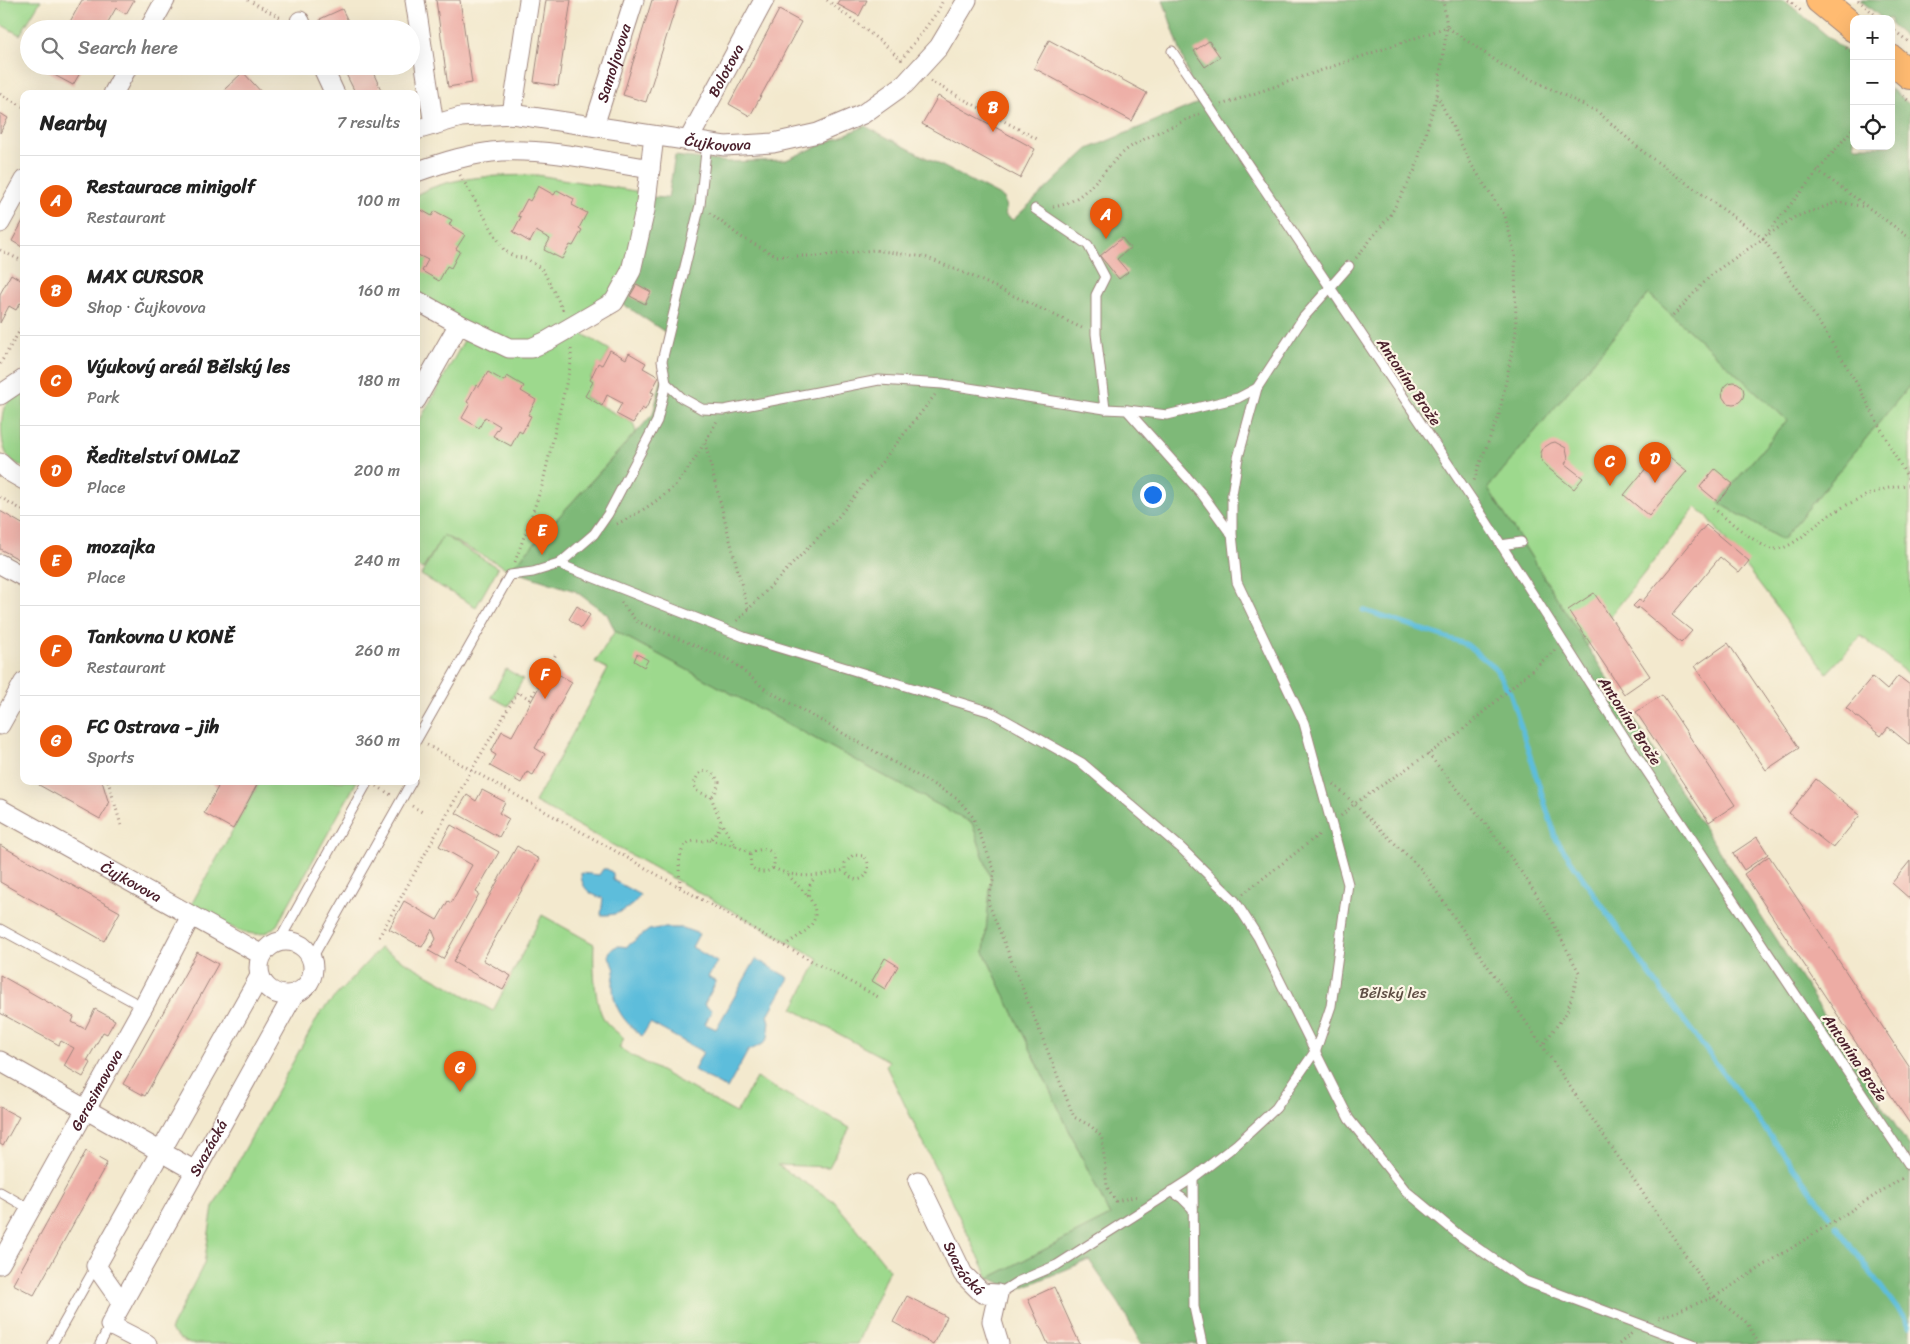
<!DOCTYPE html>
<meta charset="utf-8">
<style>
body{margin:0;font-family:Sriracha,sans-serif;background:#f2f2f2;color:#222}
.controls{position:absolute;right:15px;top:15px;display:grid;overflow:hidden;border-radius:10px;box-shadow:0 5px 20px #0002}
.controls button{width:45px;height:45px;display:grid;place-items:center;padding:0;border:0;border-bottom:1px solid #e0e0e0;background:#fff;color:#222;font:25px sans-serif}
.you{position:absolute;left:1152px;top:494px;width:18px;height:18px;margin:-12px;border:4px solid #fff;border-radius:50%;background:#1a73e8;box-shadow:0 0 0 8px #1a73e833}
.badge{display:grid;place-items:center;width:32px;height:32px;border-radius:50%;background:#ea580c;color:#fff;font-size:16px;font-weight:700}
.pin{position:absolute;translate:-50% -41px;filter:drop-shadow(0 1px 2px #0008)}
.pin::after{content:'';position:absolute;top:26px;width:18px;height:15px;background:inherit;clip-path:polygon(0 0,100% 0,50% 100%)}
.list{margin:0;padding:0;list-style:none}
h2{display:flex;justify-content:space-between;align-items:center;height:65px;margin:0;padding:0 20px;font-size:21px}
h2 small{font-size:16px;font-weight:400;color:#767676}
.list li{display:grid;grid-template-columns:32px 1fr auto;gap:15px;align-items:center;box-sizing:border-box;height:90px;padding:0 20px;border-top:1px solid #e0e0e0}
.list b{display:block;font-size:19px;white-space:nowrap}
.list p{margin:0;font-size:16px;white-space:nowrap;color:#767676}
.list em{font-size:16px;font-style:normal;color:#767676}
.icon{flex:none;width:28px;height:28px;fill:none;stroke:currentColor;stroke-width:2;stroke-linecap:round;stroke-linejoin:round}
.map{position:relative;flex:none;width:1910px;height:1344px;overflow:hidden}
.search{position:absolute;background:#fff;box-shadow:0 5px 20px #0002;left:20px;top:20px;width:400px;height:55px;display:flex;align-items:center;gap:12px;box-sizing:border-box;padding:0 18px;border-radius:28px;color:#767676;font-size:19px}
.panel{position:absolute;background:#fff;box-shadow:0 5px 20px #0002;left:20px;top:90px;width:400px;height:695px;border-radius:10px}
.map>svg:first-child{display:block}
.green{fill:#9dd98d;stroke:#747c5c}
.forest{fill:#7eb978;stroke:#646c52}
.water{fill:#5dbddb;stroke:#546e83}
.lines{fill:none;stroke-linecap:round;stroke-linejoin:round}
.stream{stroke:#5dbddb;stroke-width:5}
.building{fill:#edaca4}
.lane-casing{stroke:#9e847c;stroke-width:11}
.street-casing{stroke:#9e847c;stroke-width:21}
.primary-casing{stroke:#9e847c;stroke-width:30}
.path{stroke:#9e847c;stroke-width:3;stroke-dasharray:1 4;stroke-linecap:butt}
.lane{stroke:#fff;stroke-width:9}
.street{stroke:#fff;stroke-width:19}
.primary{stroke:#ffbb71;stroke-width:28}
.labels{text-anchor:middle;stroke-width:4.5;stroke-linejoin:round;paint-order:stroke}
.street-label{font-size:15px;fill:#4a1f2b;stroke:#fcf5e5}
.park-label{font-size:15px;fill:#5f4e44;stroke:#fcf5e5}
</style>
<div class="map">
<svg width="1910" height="1344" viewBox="0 0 1910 1344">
<rect width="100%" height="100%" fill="#fcf5e5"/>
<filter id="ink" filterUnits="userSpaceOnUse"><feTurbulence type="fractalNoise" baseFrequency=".02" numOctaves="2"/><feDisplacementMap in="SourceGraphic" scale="10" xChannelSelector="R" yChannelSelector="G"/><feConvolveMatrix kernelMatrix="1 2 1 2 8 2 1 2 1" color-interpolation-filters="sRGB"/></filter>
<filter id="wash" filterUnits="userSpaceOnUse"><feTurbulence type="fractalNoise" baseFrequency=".0096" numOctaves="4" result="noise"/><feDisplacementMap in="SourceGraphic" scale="20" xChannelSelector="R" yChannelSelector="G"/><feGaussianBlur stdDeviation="1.12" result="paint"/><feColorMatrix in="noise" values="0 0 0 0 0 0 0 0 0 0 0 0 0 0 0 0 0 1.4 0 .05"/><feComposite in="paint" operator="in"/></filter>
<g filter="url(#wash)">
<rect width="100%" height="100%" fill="#f3e9ce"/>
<g class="green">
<path d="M0,0H41L20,35L0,24Z"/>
<path d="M537,175L647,193L614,302L571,327L610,350L602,365L598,364L590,379L593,382L585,397L633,423L636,432L510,570L443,535L498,568L476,607L421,575L442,537L423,569L416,566V427L466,337L416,300V195C452,175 497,176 537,175Z"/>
<path d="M1649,294L1787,420L1718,502L1782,540L1910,385V676L1861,636L1827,673L1707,516L1696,507L1587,646L1488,488Z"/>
<path d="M24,389V467C19,465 14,462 10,459C0,448 0,422 4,408C9,399 16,394 24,389Z"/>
<path d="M615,631L972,823L991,879L984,952L1110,1216L989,1278L886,1066L889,1061L793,1009L819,959L535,802L608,669L595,662Z"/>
<path d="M506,669L523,679L508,706L491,697Z"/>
<path d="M260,781H357L277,925C274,927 271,931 267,932C247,942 209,914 191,905Z"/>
<path d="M542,915L594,944C593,963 594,1003 604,1019C608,1026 617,1032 624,1038L619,1048L736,1113L756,1078L850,1128L829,1167L777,1165L834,1201L889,1269L857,1344H190L180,1339L170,1330L204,1264L213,1207L320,1013L380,948L493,1011Z"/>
</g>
<g class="forest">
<path d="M1163,0H1784L1854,58V146H1891V89L1910,105V385L1782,540L1718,502L1787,420L1649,294L1488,488L1587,646L1910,1148V1344H1141L1120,1305L1089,1260L1016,1290L989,1278L1110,1216L984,952L991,879L972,823L615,631L607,614L575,591L510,570L653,414L665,366V332L620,302L650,197L668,198L675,156L728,162L786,160L865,126L1004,198L1006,209L1005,215L1013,220L1088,149L1198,103Z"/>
<path d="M1860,0H1910V41L1891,25V19H1883Z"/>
</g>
<g class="water">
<path d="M603,869H607L613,873V880L640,895C631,909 618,916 601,915L603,898C589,895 581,887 581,873L599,875Z"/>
<path d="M659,928H683L699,934L692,947L717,962L708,977L716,982L704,1005L712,1010L705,1024L716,1029L756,959L789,978L768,1015L770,1022L768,1038L763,1044L748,1051L727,1089L694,1070L703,1052L650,1023L642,1036C624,1022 612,1007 613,983C613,978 616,971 614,967C612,961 609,961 609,953C614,946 617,945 626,947L649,930Z"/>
</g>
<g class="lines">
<g class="stream">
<path d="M1363,610L1466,644L1495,668L1507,688"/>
<path d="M1510,692L1556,839L1645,968L1829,1215"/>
<path d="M1836,1226L1910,1326"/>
</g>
</g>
<g id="blocks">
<g class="building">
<path d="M82,0H134L126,14L116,8L104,29H66Z"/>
<path d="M436,0H460L472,83L448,87Z"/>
<path d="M546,0H571L558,86L534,82Z"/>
<path d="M652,0H678L646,102L623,95Z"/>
<path d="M839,0H867L859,16L837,4Z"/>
<path d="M342,9L352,29H325L320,19Z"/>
<path d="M779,10L801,22L750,116L729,104Z"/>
<path d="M1049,40L1147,93L1132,121L1034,68Z"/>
<path d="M1209,41L1220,57L1205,67L1194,51Z"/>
<path d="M45,66H84L73,85L43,69Z"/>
<path d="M342,66H370L383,94H356Z"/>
<path d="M243,72L263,94H229L225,89Z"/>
<path d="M938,96L1035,149L1020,178L922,124Z"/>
<path d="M0,113L8,118L0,133Z"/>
<path d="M538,186L554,195L557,190L574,199L572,205L587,213L579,228L582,230L573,246L570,245L562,259L544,250L550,239L536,231L530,242L513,232L521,217L518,216L527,199L530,201Z"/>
<path d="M416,207L432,216L435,211L452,220L449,225L465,235L456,249L460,251L451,268L447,266L439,281L422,271L428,260L416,254Z"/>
<path d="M24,219V248L12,241Z"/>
<path d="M1122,238L1130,248L1117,259L1128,272L1119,279L1100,256Z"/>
<path d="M11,274L24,282V305L20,303L16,310L9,306L0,323V294Z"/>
<path d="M637,284L651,292L645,304L630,296Z"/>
<path d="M610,350L626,359L629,353L646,363L643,368L659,377L651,392L654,393L645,410L642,408L633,423L616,414L622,403L607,395L602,406L585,396L593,382L590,380L598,363L602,365Z"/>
<path d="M488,372L504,381L507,376L524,386L521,391L536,400L528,415L531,416L522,433L519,431L511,446L493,436L500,426L485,417L479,428L462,418L470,404L467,402L476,385L479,387Z"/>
<circle cx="1733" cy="393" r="11"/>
<path d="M1555,442L1566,448L1568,458L1565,464L1583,478L1574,489L1542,463L1541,453L1543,448L1551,443Z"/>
<path d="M1661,450L1687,471L1649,516L1624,495Z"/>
<path d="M1715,469L1733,484L1718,502L1700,487Z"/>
<path d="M0,511L24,525V562L0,549Z"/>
<path d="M1706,525L1749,561L1739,573L1720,557L1672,615L1692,631L1681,643L1638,607L1637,609L1633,606L1639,600L1642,602Z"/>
<path d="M1594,593L1650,676L1624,694L1568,610Z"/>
<path d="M577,606L590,615L581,628L569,619Z"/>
<path d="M1728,643L1799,748L1766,770L1695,666Z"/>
<path d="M637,654L648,660L644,667L634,661Z"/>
<path d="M549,669L572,682L535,748L545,754L533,775L527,772L521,783L490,766L496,755L491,752L502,731L512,736Z"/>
<path d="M1898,676L1910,685V745L1888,727L1881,736L1846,708L1872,677L1887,690Z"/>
<path d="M1662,695L1735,805L1709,822L1636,712Z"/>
<path d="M1816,779L1860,815L1833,848L1789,813Z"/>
<path d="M38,781H102L109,804L100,819L39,785Z"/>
<path d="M209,781H259L233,829L204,813L218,787Z"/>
<path d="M482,790L505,802L499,813L509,819L499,837L456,813L467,795L476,801Z"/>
<path d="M451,825L499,852L476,892L479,894L443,959L429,951L436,939L432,929L422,947L389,929L404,901L437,920L448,901L451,903L472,865L439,846Z"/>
<path d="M1757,837L1768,854L1744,870L1733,853Z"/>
<path d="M0,845L120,912L104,941L0,882Z"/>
<path d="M517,846L539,859L483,960L511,976L503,990L453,962Z"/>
<path d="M1769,856L1910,1068V1124L1744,874Z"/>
<path d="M1910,861V899L1892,883Z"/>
<path d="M197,952L218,964L145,1096L123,1084Z"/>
<path d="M885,958L898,966L885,989L872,981Z"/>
<path d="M0,975L74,1017L72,1022L85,1029L95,1009L115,1020L107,1034L103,1032L87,1061L91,1063L83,1077L64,1066L74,1048L61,1041L59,1045L0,1013Z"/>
<path d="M0,1107L19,1117L3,1146L0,1144Z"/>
<path d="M86,1151L107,1163L34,1295L13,1284Z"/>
<path d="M1054,1287L1073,1329L1080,1344H1048L1028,1299Z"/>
<path d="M907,1296L947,1317L933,1344L893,1322Z"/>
</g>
</g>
</g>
<g filter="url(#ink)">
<use href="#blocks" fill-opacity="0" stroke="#9e847c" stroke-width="1"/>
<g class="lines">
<g class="lane-casing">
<g id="lane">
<path d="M1172,51L1475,504L1628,743L1910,1166"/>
<path d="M666,383L682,398L702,409L724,410L879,380L943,384L1105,409L1096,334V295L1105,277L1088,245L1035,209"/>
<path d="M1105,409L1127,410L1202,494L1231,534"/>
<path d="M1127,410L1167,415L1238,398L1257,388"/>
<path d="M1501,545L1521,542"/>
<path d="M559,564L744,637L991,712L1082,763L1181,848L1235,901L1258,937L1349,1119L1406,1191L1460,1236L1525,1281L1693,1344"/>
<path d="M416,741L510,575L533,572L559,564L594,534L608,514L657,421L666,383L662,361L700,205L707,143"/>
<path d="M0,929L143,1007"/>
<path d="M278,943L368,781"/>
<path d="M311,960L412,781"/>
<path d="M1193,1178L1194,1307L1202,1344"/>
<path d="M1171,1191L1182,1198L1193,1209"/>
<path d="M0,1192L30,1209"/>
<path d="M998,1294L1017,1282L1057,1265L1193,1178L1237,1144L1276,1108L1316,1050L1331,1006L1348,884L1304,723L1237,582L1232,534V494L1238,458L1257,388L1303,318L1349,266"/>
<path d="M52,1344L96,1266"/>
<path d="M100,1344L110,1325"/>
</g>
</g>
<g class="street-casing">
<g id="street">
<path d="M415,0L434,125"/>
<path d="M300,21L303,29"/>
<path d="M149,29L165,0"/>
<path d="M322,66L335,94"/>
<path d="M113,94L128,66"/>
<path d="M512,114L529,0"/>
<path id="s1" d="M594,126L634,0"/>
<path id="s2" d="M416,130L461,117L512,114L725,146L773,143L818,133L863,114L905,84L939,47L967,0"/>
<path id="s3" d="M688,141L764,0"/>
<path d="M416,172C444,162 472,153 502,151C551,149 601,161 650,169"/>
<path d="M0,223L24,180"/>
<path d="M416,300L459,324L509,348H531L547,341L614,302L631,271L645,210L654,136"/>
<path d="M0,395L24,379"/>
<path d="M416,400L459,324"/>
<path d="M0,463L10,472L24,480"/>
<path d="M0,564L24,577"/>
<path d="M0,725L24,682"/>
<path id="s4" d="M0,809L262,955"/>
<circle cx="286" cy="968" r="27"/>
<path d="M0,1061L195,1171"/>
<path id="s5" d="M918,1181L963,1274L982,1293L998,1294L992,1321L999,1344"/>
<path id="s6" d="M0,1264L143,1007L191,916"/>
<path d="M122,1303L96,1266L260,976"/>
<path id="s7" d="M147,1344L110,1325L294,994"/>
</g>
</g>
<g class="primary-casing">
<g id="primary">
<path d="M1820,0L1854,28"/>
<path d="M1891,59L1910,75"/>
</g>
</g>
<g class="path">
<path d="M248,0L283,19"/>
<path d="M827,0L885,45L903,61"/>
<path d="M1788,0L1801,11"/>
<path d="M1858,0L1880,19"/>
<path d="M1891,28L1910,43"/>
<path d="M1846,48L1854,55"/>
<path d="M901,60L938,11L943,0"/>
<path d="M930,81L1039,140"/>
<path d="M0,94L24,107"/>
<path d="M1437,95L1471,164L1505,216L1515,255L1516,332L1499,415L1478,468L1474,481"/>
<path d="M1903,96L1910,102"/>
<path d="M1221,105L1447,27L1502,65L1598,112L1642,151L1763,238L1854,127"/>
<path d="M1817,170L1910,238"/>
<path d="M460,175L504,250L513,256L527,259L543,270L564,312"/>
<path d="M1053,207C1089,202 1104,164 1132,146C1151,134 1179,124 1199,114"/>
<path d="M710,213L741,237L776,256H817L874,250L925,257L976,278L1084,329"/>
<path d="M1769,234L1795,217L1838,202L1866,207"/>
<path d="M1763,238C1793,284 1825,330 1853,377C1873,411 1889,447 1910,481"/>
<path d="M0,250L24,262"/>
<path d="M1356,258L1391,214L1415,170L1437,95L1447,27L1443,0"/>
<path d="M1673,316L1713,273L1764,238"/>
<path d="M0,364L22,327L24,328"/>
<path d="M705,443L748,610"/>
<path d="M0,497L24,511"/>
<path d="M1713,508C1725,517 1760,548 1773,549C1791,551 1813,526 1828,516C1852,501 1881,486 1910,485"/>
<path d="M617,524C636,515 660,500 675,485C690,470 706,440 717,421"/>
<path d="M515,562L542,486L571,363V347"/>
<path d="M621,602L636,621L730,660L765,689L957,798L973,817L995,872L988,902L1074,1117L1091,1126L1102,1137L1107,1187L1116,1201L1139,1196"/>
<path d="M737,621L839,516L935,395"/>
<path d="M427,745L784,946L880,998"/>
<path d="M1428,754C1471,805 1515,857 1548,914C1559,933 1568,953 1579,972L1567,1012L1542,1046"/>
<path d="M108,781L121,825"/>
<path d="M1334,784L1422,870L1714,1297L1747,1323L1759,1344"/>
<path d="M377,786L391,795"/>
<path d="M412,806L422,812"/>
<path d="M1341,816L1354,804L1458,734L1555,650"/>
<path d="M710,840L736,846L721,823"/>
<path d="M736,846L750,853C764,846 779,849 773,868C765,874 759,873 751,867L750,853"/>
<path d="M773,868C800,880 818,876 845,870V863L853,855L864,856L867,860C873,878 854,888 845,870"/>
<path d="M788,875L808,896L810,885L815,877"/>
<path d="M680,886C680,877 678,867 680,858C685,833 699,845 710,839C717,836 719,828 721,822L711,797L697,791L694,785C698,768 711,766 719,782L715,794L711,797"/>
<path d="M1243,894L1321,833"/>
<path d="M379,937L471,771L518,692L530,699L556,654"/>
<path d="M784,946C804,932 827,922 808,896"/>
<path d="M1659,1318L1714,1297L1904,1177"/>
<path d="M1619,1344L1632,1333"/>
</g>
<use href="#lane" class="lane"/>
<use href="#street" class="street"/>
<use href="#primary" class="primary"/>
</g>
</g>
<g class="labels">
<g class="street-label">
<text dy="5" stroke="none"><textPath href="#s1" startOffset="66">Samoljovova</textPath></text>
<text dy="5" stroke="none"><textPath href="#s3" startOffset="80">Bolotova</textPath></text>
<text dy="5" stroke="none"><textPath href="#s2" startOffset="306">Čujkovova</textPath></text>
<text transform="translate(1409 382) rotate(56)" y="5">Antonína Brože</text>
<text transform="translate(1630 721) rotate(57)" y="5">Antonína Brože</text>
<text dy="5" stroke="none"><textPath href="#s4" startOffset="150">Čujkovova</textPath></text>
<text transform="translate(1855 1058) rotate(56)" y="5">Antonína Brože</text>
<text dy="5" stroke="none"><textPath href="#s6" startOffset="199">Gerasimovova</textPath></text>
<text dy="5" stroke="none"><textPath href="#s7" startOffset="244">Svazácká</textPath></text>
<text dy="5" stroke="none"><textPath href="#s5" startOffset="99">Svazácká</textPath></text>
</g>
<g class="park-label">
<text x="1393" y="998">Bělský les</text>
</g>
</g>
</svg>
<div class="controls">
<button>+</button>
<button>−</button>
<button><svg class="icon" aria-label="locate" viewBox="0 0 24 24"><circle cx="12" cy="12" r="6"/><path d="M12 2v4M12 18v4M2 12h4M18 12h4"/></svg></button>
</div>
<div class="you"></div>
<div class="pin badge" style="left:1106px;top:239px">A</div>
<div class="pin badge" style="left:993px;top:132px">B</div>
<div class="pin badge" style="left:1610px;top:486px">C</div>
<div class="pin badge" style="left:1655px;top:483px">D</div>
<div class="pin badge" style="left:542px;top:555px">E</div>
<div class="pin badge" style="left:545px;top:699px">F</div>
<div class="pin badge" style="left:460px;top:1092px">G</div>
<div class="search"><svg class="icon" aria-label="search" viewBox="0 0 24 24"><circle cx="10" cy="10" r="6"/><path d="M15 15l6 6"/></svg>Search here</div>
<section class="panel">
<h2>Nearby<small>7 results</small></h2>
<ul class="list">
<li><span class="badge">A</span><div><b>Restaurace minigolf</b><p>Restaurant</p></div><em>100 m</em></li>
<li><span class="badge">B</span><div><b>MAX CURSOR</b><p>Shop · Čujkovova</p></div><em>160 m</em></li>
<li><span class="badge">C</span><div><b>Výukový areál Bělský les</b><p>Park</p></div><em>180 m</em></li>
<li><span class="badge">D</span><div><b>Ředitelství OMLaZ</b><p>Place</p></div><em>200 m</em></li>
<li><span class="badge">E</span><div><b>mozajka</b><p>Place</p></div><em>240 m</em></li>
<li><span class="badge">F</span><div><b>Tankovna U KONĚ</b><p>Restaurant</p></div><em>260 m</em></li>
<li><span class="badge">G</span><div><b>FC Ostrava - jih</b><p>Sports</p></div><em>360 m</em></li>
</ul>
</section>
</div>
